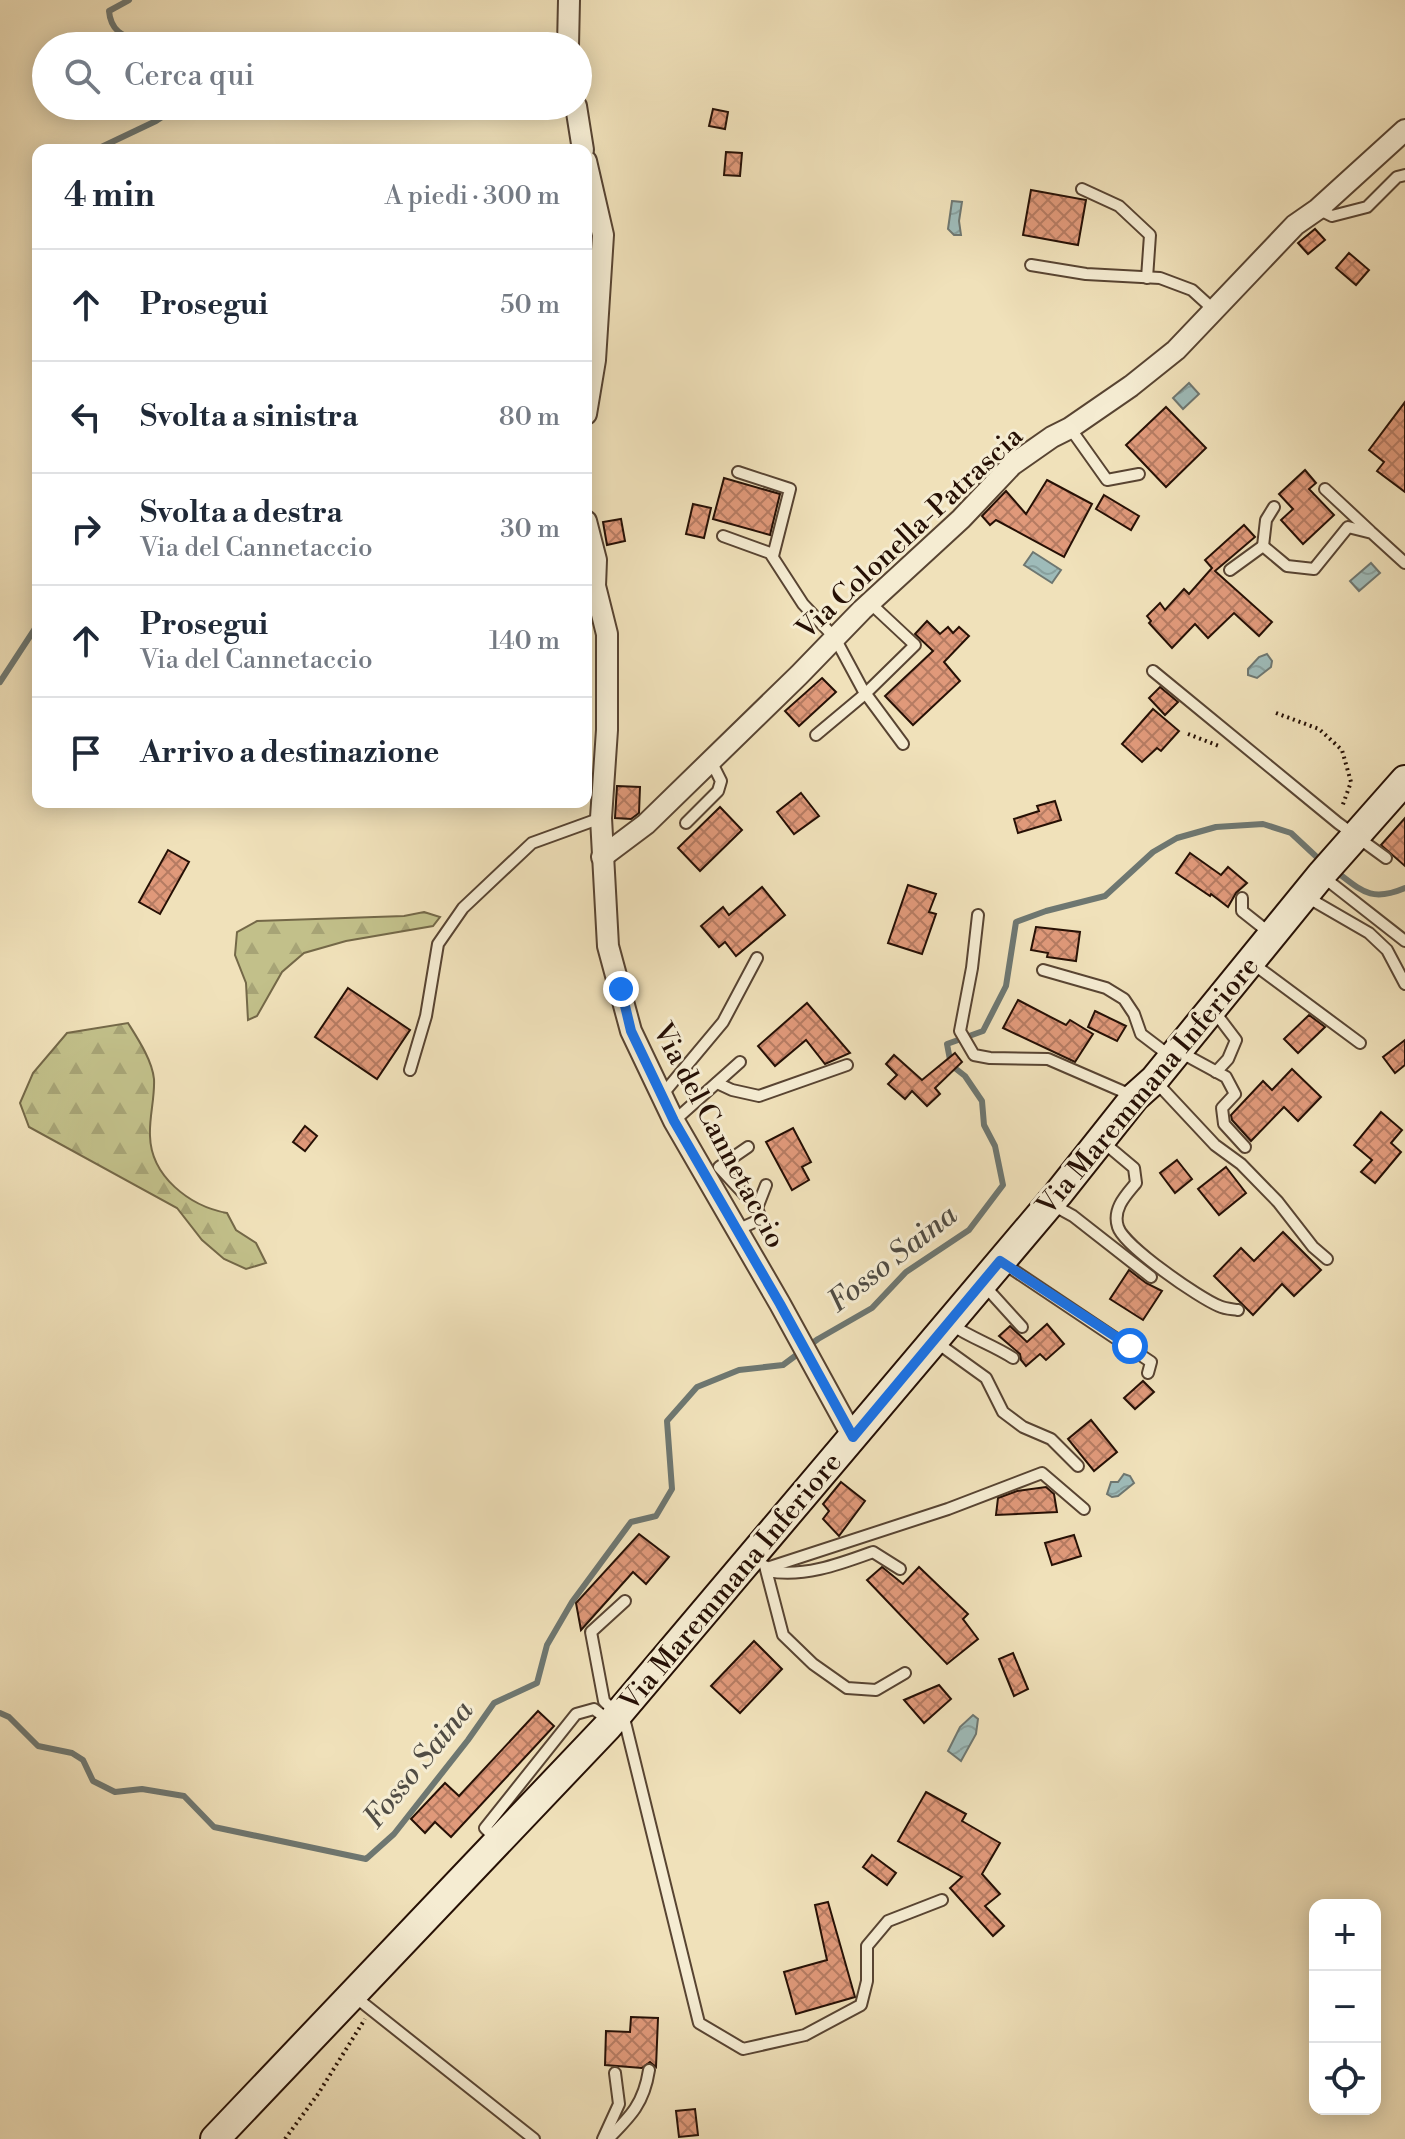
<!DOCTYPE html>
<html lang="it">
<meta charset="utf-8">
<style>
body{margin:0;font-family:"Libre Bodoni",serif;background:#f6f6f7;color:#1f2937}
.controls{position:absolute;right:24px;bottom:24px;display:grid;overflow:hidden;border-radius:16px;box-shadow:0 4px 20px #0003}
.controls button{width:72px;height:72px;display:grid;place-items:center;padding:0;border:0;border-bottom:2px solid #e0e1e3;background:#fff;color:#1f2937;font:40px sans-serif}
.stop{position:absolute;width:24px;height:24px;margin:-18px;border:6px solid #1a73e8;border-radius:50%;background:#fff}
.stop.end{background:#1a73e8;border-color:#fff;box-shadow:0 2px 8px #0008}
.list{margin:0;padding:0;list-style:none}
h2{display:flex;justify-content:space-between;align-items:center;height:104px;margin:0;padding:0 32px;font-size:34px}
h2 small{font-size:26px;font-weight:400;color:#747a83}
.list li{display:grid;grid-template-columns:52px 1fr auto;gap:24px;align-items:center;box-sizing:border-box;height:112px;padding:0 32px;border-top:2px solid #e0e1e3}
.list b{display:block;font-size:30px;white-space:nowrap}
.list p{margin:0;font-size:26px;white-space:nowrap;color:#747a83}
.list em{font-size:26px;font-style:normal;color:#747a83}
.icon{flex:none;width:44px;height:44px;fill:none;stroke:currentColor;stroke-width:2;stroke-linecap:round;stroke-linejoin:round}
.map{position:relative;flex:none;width:1405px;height:2139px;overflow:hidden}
.search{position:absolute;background:#fff;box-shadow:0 4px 20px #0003;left:32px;top:32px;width:560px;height:88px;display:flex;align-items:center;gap:20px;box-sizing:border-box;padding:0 28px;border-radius:44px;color:#747a83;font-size:30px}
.panel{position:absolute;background:#fff;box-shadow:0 4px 20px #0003;left:32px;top:144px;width:560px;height:664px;border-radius:16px}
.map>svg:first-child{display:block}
.forest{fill:url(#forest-firs);stroke:#746848;stroke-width:2}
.water{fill:url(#water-waves);stroke:#6e7771;stroke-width:2}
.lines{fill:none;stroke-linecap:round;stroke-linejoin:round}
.stream{stroke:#6e7771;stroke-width:6}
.building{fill:url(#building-cross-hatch);stroke:#261005;stroke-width:2}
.service-casing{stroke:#584432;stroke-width:14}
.minor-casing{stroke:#584432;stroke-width:24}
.secondary-casing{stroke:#261005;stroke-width:32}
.path{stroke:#261005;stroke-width:4;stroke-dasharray:2 4;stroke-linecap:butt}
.service{stroke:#f5ecd2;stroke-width:10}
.minor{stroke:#f5ecd2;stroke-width:20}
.secondary{stroke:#f5ecd2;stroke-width:28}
.route{stroke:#1a73e8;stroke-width:10}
.labels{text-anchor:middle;stroke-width:6;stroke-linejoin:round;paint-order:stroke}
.street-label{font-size:28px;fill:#261005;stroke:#f5ecd2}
.water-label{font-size:30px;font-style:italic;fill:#504c44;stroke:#f5ecd2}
</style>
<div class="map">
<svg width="1405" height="2139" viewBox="0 0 1405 2139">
<defs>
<pattern id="forest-firs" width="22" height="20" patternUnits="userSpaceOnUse" patternTransform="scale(2)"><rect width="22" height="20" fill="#c2c08a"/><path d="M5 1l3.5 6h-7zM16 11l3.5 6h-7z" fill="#a7a476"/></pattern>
<pattern id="water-waves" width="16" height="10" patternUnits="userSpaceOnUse" patternTransform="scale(2)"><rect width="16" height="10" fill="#9ebbb9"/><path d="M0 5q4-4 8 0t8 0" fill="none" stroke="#88a09e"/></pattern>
<pattern id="building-cross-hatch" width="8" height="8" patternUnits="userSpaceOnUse" patternTransform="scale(2)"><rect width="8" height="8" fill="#e0997a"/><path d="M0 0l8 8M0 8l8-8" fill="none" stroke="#b57b62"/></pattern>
</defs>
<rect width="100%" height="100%" fill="#f0e1ba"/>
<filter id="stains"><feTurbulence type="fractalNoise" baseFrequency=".0025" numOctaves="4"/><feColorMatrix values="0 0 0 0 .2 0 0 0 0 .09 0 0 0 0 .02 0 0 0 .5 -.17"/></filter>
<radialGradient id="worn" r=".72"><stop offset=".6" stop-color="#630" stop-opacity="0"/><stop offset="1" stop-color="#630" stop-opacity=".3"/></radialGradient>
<g class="forest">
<path d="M424,912L440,917L433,926L346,941L304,953L282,972L257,1016L248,1020L246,983L235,955L237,932L257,921L404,916Z"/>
<path d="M128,1023C138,1039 152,1060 154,1079C155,1098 149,1117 150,1136C151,1176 189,1206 227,1213L236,1230L256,1243L266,1263L246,1269L224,1259L202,1240L177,1208L29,1127L20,1103L33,1073L67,1033Z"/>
</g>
<g class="water">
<path d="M952,201L962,202L959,221L961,235H954L948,229Z"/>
<path d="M1189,383L1199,394L1183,409L1173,398Z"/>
<path d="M1033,552L1061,570L1052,583L1024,565Z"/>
<path d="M1371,563L1380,573L1359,591L1350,581Z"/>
<path d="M1267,654L1272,661L1271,667L1257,678L1248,675V669L1259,657Z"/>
<path d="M1124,1474L1130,1476L1134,1483L1118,1496L1112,1497L1107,1494L1111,1482H1118Z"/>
<path d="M973,1715L978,1719L976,1734L961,1761L948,1751L960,1727Z"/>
</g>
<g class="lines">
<g class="stream">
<path d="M129,0L109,11C111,35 128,37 148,46"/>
<path d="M95,150L156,121L179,106"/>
<path d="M0,682L38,624"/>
<path d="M1334,870C1361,890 1370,903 1405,888"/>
<path d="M0,1713L9,1717L38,1746L72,1753L83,1760L93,1781L115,1792L142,1789L184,1796L214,1827L366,1859L394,1834L468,1740L494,1703L537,1683L547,1645L572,1602L631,1522L656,1516L672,1489L667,1421L697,1387L739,1370L783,1365L818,1339L872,1308L906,1272L969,1230L1003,1185L995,1146L984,1125L982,1101L965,1076L951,1065L947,1044L983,1031L1006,986L1016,922L1046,911L1105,896L1153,852L1177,838L1216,827L1263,824L1291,833L1321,861"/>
</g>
</g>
<g class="building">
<path d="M713,109L728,112L725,129L709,126Z"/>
<path d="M726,152L742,153L740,176L724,175Z"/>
<path d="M1031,190L1086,200L1078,245L1023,235Z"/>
<path d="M1315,229L1325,240L1308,254L1298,243Z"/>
<path d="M1349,253L1369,270L1356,285L1336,268Z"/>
<path d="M1405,402V492L1377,471L1384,462L1369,450Z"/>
<path d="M1166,407L1206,448L1166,487L1126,445Z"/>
<path d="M1305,470L1316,483L1309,489L1334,515L1303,544L1281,520L1293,509L1279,494Z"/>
<path d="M724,478L780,494L770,535L713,519Z"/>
<path d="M1047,480L1092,504L1064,557L996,520L990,525L982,516L1006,491L1026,514Z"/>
<path d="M1104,495L1139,516L1131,530L1096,509Z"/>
<path d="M693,504L711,508L704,538L686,534Z"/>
<path d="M621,519L625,541L607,545L603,522Z"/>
<path d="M1244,525L1255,537L1215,571L1272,622L1259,636L1234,613L1208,638L1195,624L1172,648L1149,623L1151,621L1147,616L1160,603L1165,610L1184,589L1189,594L1212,568L1205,560Z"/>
<path d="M927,621L940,634L948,627L953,633L959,627L969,636L944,662L960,681L913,725L885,696L933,651L915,634Z"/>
<path d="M822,678L836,692L799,726L785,711Z"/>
<path d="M1160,687L1178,702L1165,715L1149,698Z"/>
<path d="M1153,709L1179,731L1161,751L1157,748L1142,762L1122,744Z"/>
<path d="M617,786L640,787L639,813L631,819L615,818Z"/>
<path d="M801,793L819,816L794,834L777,812Z"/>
<path d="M1055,801L1061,820L1018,833L1014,819L1039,811L1037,806Z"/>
<path d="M720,807L742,830L700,871L678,848Z"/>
<path d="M1405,818V866L1381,845Z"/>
<path d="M168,850L189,862L160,914L139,902Z"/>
<path d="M1190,853L1221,875L1228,867L1247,883L1236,893L1228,907L1211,894L1210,896L1176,873Z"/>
<path d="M908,885L936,894L929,912L936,914L922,954L888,943Z"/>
<path d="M762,887L785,915L736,956L725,942L719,947L701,926L723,907L729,915Z"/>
<path d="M1036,927L1080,932L1076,961L1047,957L1048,953L1031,950Z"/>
<path d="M348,988L410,1030L377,1079L315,1037Z"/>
<path d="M1018,1000L1066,1025L1070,1020L1093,1034L1075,1062L1003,1028Z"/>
<path d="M807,1003L850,1053L825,1064L806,1040L775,1066L758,1046Z"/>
<path d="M1095,1011L1126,1026L1117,1041L1088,1027Z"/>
<path d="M1309,1015L1325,1027L1298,1053L1284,1039Z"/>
<path d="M1405,1040V1065L1395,1073L1383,1057Z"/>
<path d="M955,1053L962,1062L935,1088L940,1094L927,1106L912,1091L905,1099L888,1084L897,1075L886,1064L894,1055L922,1080Z"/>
<path d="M1292,1069L1321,1097L1298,1121L1284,1107L1251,1141L1232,1120L1231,1115L1263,1081L1272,1090Z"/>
<path d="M1381,1112L1402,1130L1391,1143L1401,1152L1375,1183L1361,1172L1372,1160L1354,1145Z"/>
<path d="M305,1126L317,1136L305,1151L293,1142Z"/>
<path d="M793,1128L811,1162L802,1167L809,1180L792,1190L766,1142Z"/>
<path d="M1177,1160L1192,1179L1175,1193L1160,1173Z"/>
<path d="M1226,1167L1246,1193L1219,1215L1198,1189Z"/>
<path d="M1283,1232L1321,1270L1294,1296L1282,1284L1253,1315L1214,1276L1241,1248L1254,1261Z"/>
<path d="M1129,1270L1146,1283L1162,1291L1143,1320L1110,1299Z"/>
<path d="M1047,1324L1064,1344L1046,1360L1040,1354L1026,1366L1021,1360L1020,1354L999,1336L1010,1326L1027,1342Z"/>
<path d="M1143,1381L1154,1392L1135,1409L1124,1398Z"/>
<path d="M1091,1420L1117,1452L1094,1471L1068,1439Z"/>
<path d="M841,1482L865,1501L839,1536L823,1519L829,1511L823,1504Z"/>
<path d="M1046,1487L1054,1494L1057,1512L996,1515L998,1498L1017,1491Z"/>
<path d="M639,1534L669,1557L646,1584L633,1572L581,1630L576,1603Z"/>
<path d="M1074,1535L1081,1556L1052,1565L1045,1543Z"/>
<path d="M882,1567L903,1584L919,1567L968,1614L963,1619L978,1639L947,1664L867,1580Z"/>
<path d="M754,1641L782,1669L740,1713L711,1686Z"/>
<path d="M1013,1653L1028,1689L1014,1696L999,1659Z"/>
<path d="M939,1685L951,1699L924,1723L904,1700Z"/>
<path d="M538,1711L554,1726L451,1837L435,1822L425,1833L411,1819L445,1783L459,1796Z"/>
<path d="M926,1792L966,1814L962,1821L1000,1843L982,1874L1000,1894L985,1906L1004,1926L993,1936L950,1888L962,1877L898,1841Z"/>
<path d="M872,1855L896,1873L887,1885L863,1867Z"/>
<path d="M828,1902L855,1997L796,2014L784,1972L827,1960L815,1905Z"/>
<path d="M631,2017L658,2018L656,2067L650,2062L642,2068L605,2065L606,2031L630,2032Z"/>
<path d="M695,2109L698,2135L679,2137L676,2111Z"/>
</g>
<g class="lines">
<g class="service-casing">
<g id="service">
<path d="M1082,189L1119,206L1150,235L1147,278"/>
<path d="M1318,209L1332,216L1367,207L1397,177L1405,175"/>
<path d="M1031,265L1086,274L1160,278L1192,290L1214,310"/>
<path d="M1070,428L1107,480L1139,474"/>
<path d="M738,472L790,489L773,556"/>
<path d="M1325,489L1370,531"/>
<path d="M723,536L770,553L803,604L835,638L863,690L903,744"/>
<path d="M1263,546L1266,520L1274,507"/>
<path d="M1230,570L1263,546L1287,566L1314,569L1348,527L1372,533L1405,563"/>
<path d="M1153,671L1338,823L1386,858"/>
<path d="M816,735L865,694L915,645L870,603"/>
<path d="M686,823L718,791L721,781L711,761"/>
<path d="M1322,876L1405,941"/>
<path d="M1305,896L1369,933L1387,950L1405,984"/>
<path d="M1242,898V911L1271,934"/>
<path d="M978,915L972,968L960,1031L974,1055L990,1058L1048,1059L1131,1095"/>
<path d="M1252,963L1360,1043"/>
<path d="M1043,970L1106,988L1124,999L1134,1014L1141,1034L1170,1056"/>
<path d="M1214,1011L1236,1040L1228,1059L1216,1072"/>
<path d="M1180,1052L1226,1077L1235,1094L1222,1108L1224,1124L1245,1147"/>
<path d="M410,1070L426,1016L438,944L463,908L532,843L601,818"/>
<path d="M717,1083L732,1090L759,1096L847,1065"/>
<path d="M1157,1083L1215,1145L1241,1164L1278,1202L1313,1247L1327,1259"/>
<path d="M662,1095L723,1022L757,958"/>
<path d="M674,1121L740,1062"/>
<path d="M1103,1142L1134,1168L1136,1183C1126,1195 1112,1209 1118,1227C1124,1246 1199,1298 1219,1306C1225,1309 1232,1309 1238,1310"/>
<path d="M748,1147L719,1167L757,1208"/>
<path d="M1053,1205L1073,1216L1151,1277"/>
<path d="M737,1230L761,1219L757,1208L766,1185"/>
<path d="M1003,1263L1151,1362L1148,1373"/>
<path d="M983,1284L1022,1327"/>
<path d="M952,1325C971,1338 993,1345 1013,1358"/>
<path d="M936,1342L986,1378L1003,1412L1023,1427L1051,1439L1078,1466"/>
<path d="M765,1566L783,1635L813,1664L847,1688L876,1690L905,1673"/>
<path d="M767,1568L948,1509L1042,1473L1084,1509"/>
<path d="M768,1571C803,1578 840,1564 873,1552L900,1569"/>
<path d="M616,1713L604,1701L591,1632L625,1601"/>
<path d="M623,1714L699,2023L743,2049L805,2035L861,2005L867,1981V1946L888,1921L942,1900"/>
<path d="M498,1841L485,1828L576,1714L594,1709L608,1720"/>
<path d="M354,1996L534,2139"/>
<path d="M603,2139L619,2104L615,2073"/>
<path d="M608,2139C631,2116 644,2103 649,2070"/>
</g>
</g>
<g class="minor-casing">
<g id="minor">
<path d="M568,46L569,0"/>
<path d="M576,106L583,150"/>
<path d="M586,161L603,235L595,360L586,414"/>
<path d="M586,521L596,560L595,586L607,634V730L601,818L608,946L631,1031L674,1121L780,1304L853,1437"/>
<path d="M602,857L646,824L799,675L862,610L961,519L1012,465L1052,437L1070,428L1131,386L1176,350L1295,225L1318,209L1405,130"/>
</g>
</g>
<g class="secondary-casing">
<path id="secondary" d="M215,2139L608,1726L1058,1194L1135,1097L1154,1080L1321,875L1405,780"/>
</g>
<g class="path">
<path d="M1276,713L1319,729L1342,750L1351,782L1342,807"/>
<path d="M1188,734L1219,746"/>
<path d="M285,2139L318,2094L365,2019"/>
</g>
<use href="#service" class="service"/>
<use href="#minor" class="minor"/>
<use href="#secondary" class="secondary"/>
</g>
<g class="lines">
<path class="route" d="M621,989L631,1031L674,1121L780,1304L853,1437L1000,1261L1130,1346"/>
</g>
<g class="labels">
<g class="street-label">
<text transform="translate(909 532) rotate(-43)" y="10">Via Colonella-Patrascia</text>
<text transform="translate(1147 1085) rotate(-50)" y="10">Via Maremmana Inferiore</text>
<text transform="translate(720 1135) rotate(62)" y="10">Via del Cannetaccio</text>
<text transform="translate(730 1581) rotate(-50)" y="10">Via Maremmana Inferiore</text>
</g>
<g class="water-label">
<text transform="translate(892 1258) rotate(-38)" y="10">Fosso Saina</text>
<text transform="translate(418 1764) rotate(-51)" y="10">Fosso Saina</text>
</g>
</g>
<rect width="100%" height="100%" filter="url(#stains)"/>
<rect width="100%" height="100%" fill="url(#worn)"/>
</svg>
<div class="controls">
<button>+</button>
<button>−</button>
<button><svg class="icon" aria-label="locate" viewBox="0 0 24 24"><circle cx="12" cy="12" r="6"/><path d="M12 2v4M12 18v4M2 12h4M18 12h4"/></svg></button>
</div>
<div class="stop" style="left:1130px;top:1346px"></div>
<div class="stop end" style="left:621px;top:989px"></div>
<div class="search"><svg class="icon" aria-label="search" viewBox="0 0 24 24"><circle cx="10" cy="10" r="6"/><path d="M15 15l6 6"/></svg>Cerca qui</div>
<section class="panel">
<h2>4 min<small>A piedi · 300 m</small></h2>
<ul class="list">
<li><svg class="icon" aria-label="ahead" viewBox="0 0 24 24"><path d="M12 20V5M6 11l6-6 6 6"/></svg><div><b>Prosegui</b></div><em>50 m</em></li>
<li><svg class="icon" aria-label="left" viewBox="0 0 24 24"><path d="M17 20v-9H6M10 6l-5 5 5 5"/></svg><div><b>Svolta a sinistra</b></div><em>80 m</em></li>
<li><svg class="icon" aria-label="right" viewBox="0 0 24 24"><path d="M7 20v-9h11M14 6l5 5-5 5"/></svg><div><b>Svolta a destra</b><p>Via del Cannetaccio</p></div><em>30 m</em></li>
<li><svg class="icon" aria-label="ahead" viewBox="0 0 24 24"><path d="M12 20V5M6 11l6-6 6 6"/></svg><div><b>Prosegui</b><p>Via del Cannetaccio</p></div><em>140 m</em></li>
<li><svg class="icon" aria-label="arrive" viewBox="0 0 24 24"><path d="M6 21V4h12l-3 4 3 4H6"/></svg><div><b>Arrivo a destinazione</b></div></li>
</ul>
</section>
</div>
